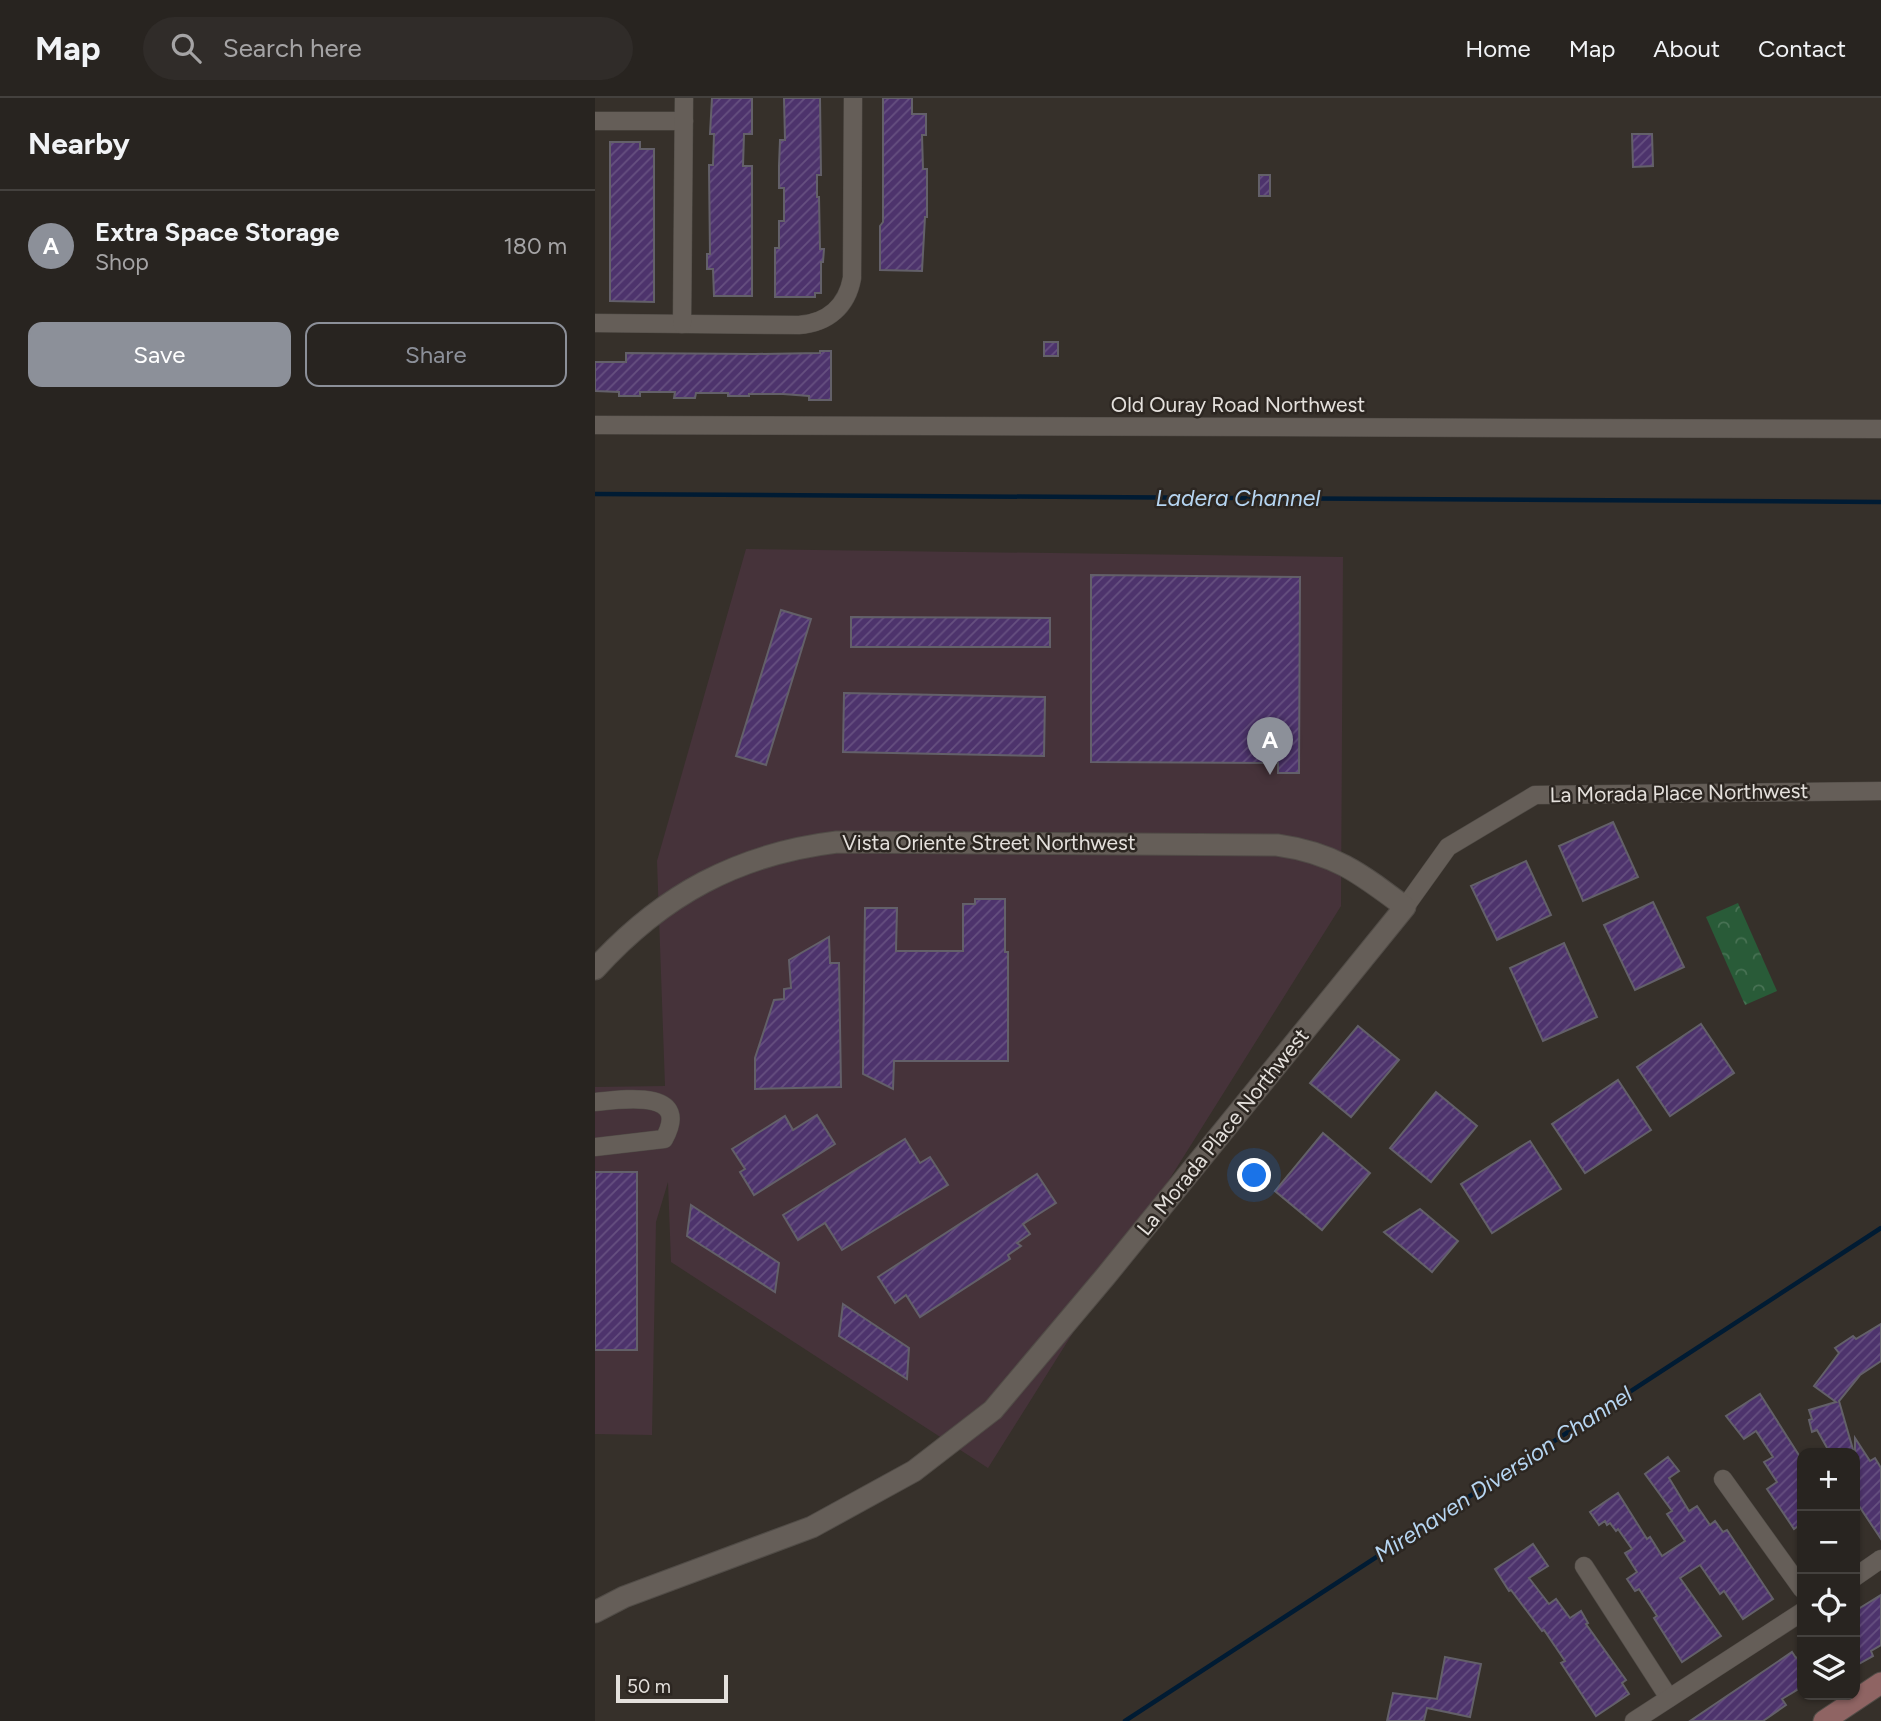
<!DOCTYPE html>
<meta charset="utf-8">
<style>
body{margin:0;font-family:Figtree,sans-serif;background:#302c29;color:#f1f3f6}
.controls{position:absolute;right:21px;bottom:21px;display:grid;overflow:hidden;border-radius:14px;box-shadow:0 2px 5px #0004}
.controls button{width:63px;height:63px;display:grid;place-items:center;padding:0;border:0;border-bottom:2px solid #44413e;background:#282420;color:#f1f3f6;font:35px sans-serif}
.scale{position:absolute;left:21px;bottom:18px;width:112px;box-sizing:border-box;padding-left:7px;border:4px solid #e4e0dc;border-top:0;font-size:19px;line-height:24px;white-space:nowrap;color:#e4e0dc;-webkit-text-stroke:5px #2c2621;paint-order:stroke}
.you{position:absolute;left:660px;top:1078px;width:24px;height:24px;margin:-18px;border:5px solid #fff;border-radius:50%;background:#1a73e8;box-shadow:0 0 0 10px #1a73e833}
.badge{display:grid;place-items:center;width:46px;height:46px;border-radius:50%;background:#8c9099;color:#fff;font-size:23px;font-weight:700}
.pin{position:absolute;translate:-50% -58px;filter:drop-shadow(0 2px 4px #0008)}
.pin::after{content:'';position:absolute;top:37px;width:24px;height:21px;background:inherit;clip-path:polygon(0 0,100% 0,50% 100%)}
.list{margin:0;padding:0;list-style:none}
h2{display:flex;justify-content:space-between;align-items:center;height:91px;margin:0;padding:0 28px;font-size:30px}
h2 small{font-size:23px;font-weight:400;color:#a5a4a5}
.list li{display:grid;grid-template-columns:46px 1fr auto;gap:21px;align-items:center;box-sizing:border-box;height:112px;padding:0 28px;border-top:2px solid #44413e}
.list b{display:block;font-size:26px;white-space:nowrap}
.list p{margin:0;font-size:23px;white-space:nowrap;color:#a5a4a5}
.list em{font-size:23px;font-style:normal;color:#a5a4a5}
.actions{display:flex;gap:14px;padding:21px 28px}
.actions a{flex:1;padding:16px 0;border:2px solid #8c9099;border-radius:14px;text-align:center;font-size:24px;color:#8c9099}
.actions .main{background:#8c9099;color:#fff}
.icon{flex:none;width:38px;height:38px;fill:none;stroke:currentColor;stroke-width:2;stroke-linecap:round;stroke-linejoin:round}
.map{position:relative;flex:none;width:1286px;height:1623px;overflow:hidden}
header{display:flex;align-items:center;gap:42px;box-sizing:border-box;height:98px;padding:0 35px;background:#282420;border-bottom:2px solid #44413e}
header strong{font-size:33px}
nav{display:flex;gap:38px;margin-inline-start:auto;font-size:24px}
.search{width:490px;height:63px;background:#302c29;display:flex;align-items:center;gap:18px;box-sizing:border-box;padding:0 24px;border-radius:38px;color:#a5a4a5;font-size:26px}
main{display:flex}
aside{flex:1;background:#282420}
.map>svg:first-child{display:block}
.commercial{fill:#46333a}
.park{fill:url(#park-crowns)}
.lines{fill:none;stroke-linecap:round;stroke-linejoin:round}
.stream{stroke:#001b33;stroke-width:4.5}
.building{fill:url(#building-hatch);stroke:#636069;stroke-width:2}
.minor-casing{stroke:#514c47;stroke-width:19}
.tertiary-casing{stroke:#514c47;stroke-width:23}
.secondary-casing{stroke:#514c47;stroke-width:23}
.minor{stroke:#655e58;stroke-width:18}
.tertiary{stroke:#655e58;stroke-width:21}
.secondary{stroke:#8f6463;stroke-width:21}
.labels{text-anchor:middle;stroke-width:5;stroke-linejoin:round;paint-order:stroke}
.street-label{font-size:21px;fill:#e4e0dc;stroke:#2c2621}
.water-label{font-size:23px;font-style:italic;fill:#b6d5f1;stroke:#2c2621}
</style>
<header>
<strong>Map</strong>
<div class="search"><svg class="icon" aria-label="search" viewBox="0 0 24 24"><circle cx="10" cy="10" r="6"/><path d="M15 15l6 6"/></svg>Search here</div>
<nav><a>Home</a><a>Map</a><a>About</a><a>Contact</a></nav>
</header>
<main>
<aside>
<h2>Nearby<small></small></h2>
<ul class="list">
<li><span class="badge">A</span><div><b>Extra Space Storage</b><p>Shop</p></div><em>180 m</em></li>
</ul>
<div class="actions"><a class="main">Save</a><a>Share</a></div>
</aside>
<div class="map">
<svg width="1286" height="1623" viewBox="0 0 1286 1623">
<defs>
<pattern id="park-crowns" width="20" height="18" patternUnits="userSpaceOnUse" patternTransform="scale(1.75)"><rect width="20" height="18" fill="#295b38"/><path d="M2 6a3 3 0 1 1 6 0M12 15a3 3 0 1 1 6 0" fill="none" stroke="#487254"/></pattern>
<pattern id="building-hatch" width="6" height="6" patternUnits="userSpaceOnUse" patternTransform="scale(1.75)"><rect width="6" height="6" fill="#4d336c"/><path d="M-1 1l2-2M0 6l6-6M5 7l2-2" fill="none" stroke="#665080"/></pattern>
</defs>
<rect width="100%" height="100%" fill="#36302a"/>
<path class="commercial" d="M151,451L748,459L746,808L393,1370L76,1164L73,1084L61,1124L57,1337L0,1336V989L70,988L62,763Z"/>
<path class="park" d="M1143,805L1182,893L1150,907L1111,819Z"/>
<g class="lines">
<g class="stream">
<path d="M0,396L1286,404"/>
<path d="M530,1623L1286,1130"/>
</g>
</g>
<g class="building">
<path d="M117,0H157V36H149L148,68H157V198H119L118,171H112V156H115L114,67H118L119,36H115Z"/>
<path d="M189,0H225L226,77H222V99H224L225,151H229L228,164H226V195H220V199H180V150H184V123H189V90H184V68L185,42H190Z"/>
<path d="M288,0H317V16H331V37H327L328,71H332V119H330L327,173L285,172V128L288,124Z"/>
<path d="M1037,36H1057L1058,68L1038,69Z"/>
<path d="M15,44H45V51H59V204L15,203Z"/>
<rect x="664" y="77" width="11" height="21"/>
<rect x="449" y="244" width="14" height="14"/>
<path d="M225,253H236V302H214V298L188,296H154V298H133V295H101L100,300H79L80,294H45V298H24V294L0,293V264H31V255L160,256L225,255Z"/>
<path d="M496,477L705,479L704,675H683V665L496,664Z"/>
<path d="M186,512L216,521L171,667L141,658Z"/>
<path d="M256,519L455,520V549H256Z"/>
<path d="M249,595L450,599L449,658L248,654Z"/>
<path d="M1018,724L1043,779L988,803L964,748Z"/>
<path d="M931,763L956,817L902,842L876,788Z"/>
<path d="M380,801H410V854H413V963H299L298,991L268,976L270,810H302L301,853H368V806H380Z"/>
<path d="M1058,804L1089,869L1040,892L1009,827Z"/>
<path d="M234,839L235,865H244L246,989L160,991V960L179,902L189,901V891L196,890L194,862Z"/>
<path d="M969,845L1002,919L948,943L915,870Z"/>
<path d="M1106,926L1139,975L1075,1018L1042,969Z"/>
<path d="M763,928L804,962L756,1019L715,985Z"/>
<path d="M1023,982L1056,1032L990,1075L957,1026Z"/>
<path d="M841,994L882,1028L836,1084L795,1050Z"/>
<path d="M222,1017L240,1046L159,1097L145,1074L150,1071L137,1051L190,1018L198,1032Z"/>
<path d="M728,1035L775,1075L727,1132L680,1093Z"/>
<path d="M310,1041L325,1065L335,1059L353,1087L247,1152L230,1125L203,1142L188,1117Z"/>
<path d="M935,1043L966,1091L897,1135L866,1086Z"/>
<rect x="0" y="1074" width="42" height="178"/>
<path d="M442,1076L461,1105L428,1126L435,1136L422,1145L426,1148L413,1157L415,1161L325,1219L311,1197L300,1205L283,1179Z"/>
<path d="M96,1107L184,1165L180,1194L92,1138Z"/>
<path d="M825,1111L863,1143L837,1174L789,1134Z"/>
<path d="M248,1206L314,1250L312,1281L244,1238Z"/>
<path d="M1286,1226V1263L1265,1277L1244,1303L1259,1355H1235L1222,1332L1217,1334L1214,1322L1217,1321L1214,1312L1241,1304L1219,1288L1244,1255L1240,1250L1258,1238L1261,1241Z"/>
<path d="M1165,1296L1207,1362V1425L1199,1431L1172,1391L1182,1384L1169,1364L1178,1359L1161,1333L1149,1341L1131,1318Z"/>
<path d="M1260,1340L1275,1363L1280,1360L1286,1370V1441L1260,1402Z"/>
<path d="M1073,1359L1084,1373L1074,1380L1094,1413L1102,1408L1115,1427L1120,1423L1128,1434L1132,1432L1178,1501L1148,1521L1129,1493L1125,1496L1105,1467L1085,1480L1126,1538L1087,1564L1059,1520L1062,1518L1044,1491L1040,1493L1032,1481L1042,1474L1030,1455L1037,1451L1023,1431L1021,1433L1015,1425L1012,1427L1010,1423L1004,1427L995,1414L1023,1395L1052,1441L1055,1439L1067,1458L1090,1443L1072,1416L1077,1413L1050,1376Z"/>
<path d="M938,1446L953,1468L934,1480L954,1506L961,1501L975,1520L986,1513L993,1525L991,1526L1031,1582L1027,1585L1034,1596L1001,1618L966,1565L970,1563L949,1532L947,1533L916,1492L914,1493L900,1471Z"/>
<path d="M1286,1497V1547L1276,1553L1278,1558L1260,1568V1513Z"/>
<path d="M1197,1554L1201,1560L1207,1557V1589L1187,1601L1191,1607L1168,1623H1095Z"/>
<path d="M850,1559L886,1566L875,1619L832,1610L829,1623H792L798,1595L842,1601Z"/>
</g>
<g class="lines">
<g class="minor-casing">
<g id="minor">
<path d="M0,23H89"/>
<path d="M0,225L204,227C233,225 252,208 257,180L258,0"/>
<path d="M87,226L89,0"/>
<path d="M0,327L1286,331"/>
<path d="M810,809L853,749L940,697L1286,693"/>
<path d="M0,1004C29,1001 97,991 69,1041L0,1049"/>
<path d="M1128,1381L1207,1491"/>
<path d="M989,1468L1074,1600"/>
<path d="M1260,1479L1286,1461"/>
<path d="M1039,1623L1207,1514"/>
</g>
</g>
<g class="tertiary-casing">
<path id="tertiary" d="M0,871C67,797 143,756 242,744L682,747C739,755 765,775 810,809L510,1179L398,1312L319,1373L217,1429L29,1499L0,1514"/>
</g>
<g class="secondary-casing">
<path id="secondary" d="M1229,1623L1286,1585"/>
</g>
<use href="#minor" class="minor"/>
<use href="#tertiary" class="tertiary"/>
<use href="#secondary" class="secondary"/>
</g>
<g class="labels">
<g class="street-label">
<text x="643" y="314">Old Ouray Road Northwest</text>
<text transform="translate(1084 695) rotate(-1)" y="7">La Morada Place Northwest</text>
<text x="394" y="752">Vista Oriente Street Northwest</text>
<text transform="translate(628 1034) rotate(-51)" y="7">La Morada Place Northwest</text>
</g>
<g class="water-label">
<text x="643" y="408">Ladera Channel</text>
<text transform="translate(908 1376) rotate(-33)" y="8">Mirehaven Diversion Channel</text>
</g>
</g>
</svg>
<div class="controls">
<button>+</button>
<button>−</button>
<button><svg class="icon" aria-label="locate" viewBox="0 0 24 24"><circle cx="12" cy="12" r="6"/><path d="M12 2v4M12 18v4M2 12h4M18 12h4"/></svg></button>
<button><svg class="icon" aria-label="layers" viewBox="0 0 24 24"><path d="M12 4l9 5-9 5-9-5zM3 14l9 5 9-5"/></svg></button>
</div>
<div class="scale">50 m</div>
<div class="you"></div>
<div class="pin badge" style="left:675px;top:677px">A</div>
</div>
</main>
